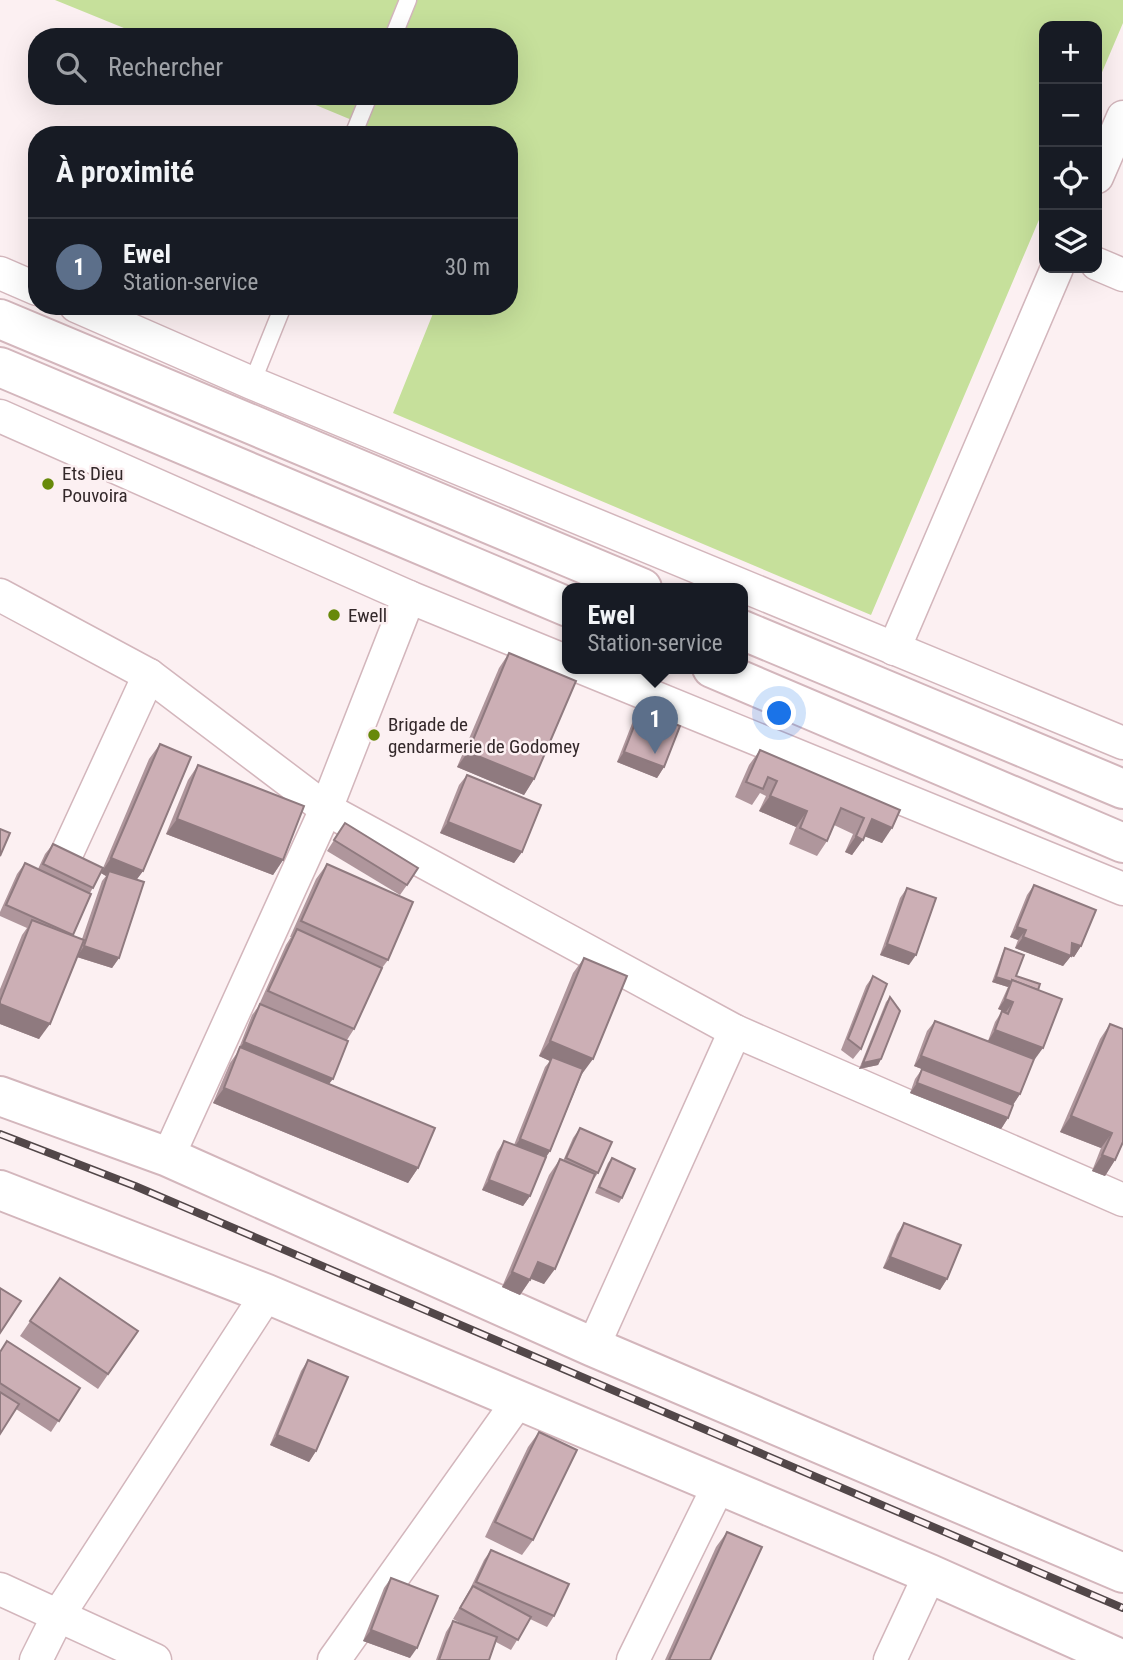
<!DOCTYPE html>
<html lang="fr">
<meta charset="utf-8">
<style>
body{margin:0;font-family:"Roboto Condensed",sans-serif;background:#20242c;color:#f1f3f6}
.controls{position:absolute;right:21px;top:21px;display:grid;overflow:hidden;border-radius:14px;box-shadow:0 7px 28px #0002}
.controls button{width:63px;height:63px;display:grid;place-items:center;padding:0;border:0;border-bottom:2px solid #363941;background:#171b24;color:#f1f3f6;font:35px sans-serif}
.you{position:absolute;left:780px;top:714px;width:24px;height:24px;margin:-18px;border:5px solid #fff;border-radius:50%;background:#1a73e8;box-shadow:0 0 0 10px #1a73e833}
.badge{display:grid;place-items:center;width:46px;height:46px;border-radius:50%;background:#67890a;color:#fff;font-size:23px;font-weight:700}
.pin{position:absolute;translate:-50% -58px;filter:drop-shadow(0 2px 4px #0008)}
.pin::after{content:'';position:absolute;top:37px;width:24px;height:21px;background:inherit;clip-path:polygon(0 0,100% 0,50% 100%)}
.popup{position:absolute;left:562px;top:583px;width:186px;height:91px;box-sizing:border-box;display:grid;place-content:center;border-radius:14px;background:#171b24;filter:drop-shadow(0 2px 5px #0005);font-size:23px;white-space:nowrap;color:#9ea1a6}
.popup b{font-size:26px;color:#f1f3f6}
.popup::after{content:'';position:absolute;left:50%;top:100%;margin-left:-14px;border:14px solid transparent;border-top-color:#171b24}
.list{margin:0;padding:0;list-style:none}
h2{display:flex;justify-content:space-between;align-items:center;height:91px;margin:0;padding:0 28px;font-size:30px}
h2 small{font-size:23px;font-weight:400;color:#9ea1a6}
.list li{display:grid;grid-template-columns:46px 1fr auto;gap:21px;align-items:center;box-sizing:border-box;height:98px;padding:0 28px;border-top:2px solid #363941}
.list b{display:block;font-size:26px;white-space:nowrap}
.list p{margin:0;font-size:23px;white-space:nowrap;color:#9ea1a6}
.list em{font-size:23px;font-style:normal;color:#9ea1a6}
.icon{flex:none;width:38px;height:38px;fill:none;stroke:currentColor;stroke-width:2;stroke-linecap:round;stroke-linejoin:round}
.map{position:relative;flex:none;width:1123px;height:1660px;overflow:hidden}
.search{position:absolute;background:#171b24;box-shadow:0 7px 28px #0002;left:28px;top:28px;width:490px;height:77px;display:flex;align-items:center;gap:18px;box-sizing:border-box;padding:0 24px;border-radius:28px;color:#9ea1a6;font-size:26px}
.panel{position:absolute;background:#171b24;box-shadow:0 7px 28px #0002;left:28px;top:126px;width:490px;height:189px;border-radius:28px}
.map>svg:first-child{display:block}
.green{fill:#c6e09b}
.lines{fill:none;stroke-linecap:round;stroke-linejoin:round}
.service-casing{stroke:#d3b6bc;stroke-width:19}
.minor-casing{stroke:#d3b6bc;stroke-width:35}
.secondary-casing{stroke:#d3b6bc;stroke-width:42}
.trunk-casing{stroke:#d3b6bc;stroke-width:42}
.service{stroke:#fff;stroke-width:16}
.minor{stroke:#fff;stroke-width:32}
.secondary{stroke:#fff;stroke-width:38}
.trunk{stroke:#fff;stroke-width:38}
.rail-casing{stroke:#524749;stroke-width:8}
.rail{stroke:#fcf0f2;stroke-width:5;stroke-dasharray:16;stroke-linecap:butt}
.wall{fill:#af969c;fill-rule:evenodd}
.shaded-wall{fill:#8f7a7f}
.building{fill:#ccafb5;stroke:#8f7a7f;stroke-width:2}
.poi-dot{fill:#67890a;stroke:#fcf0f2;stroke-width:2.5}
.labels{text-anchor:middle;stroke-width:5;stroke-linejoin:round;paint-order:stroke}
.poi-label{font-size:19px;fill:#33282a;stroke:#fcf0f2;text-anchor:start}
</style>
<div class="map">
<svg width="1123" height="1660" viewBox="0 0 1123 1660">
<rect width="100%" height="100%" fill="#fcf0f2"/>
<path class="green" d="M55,0H1123V23L1097,84V26H1044V208L871,615L393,413L436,306H509V135H388L294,96H509V37H146Z"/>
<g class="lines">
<g class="service-casing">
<g id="service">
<path d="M393,37L408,0"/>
<path d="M353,135L369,96"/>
<path d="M252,383L283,306"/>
</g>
</g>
<g class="minor-casing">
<g id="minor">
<path d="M1097,177L1123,117"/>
<path d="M1097,264L1123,275"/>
<path d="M0,273L37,289"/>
<path d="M76,306L252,383L1123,743"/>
<path d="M0,416L409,597L568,662"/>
<path d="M0,595L149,675L326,809L735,1031L1123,1200"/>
<path d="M894,649L1057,268"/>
<path d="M583,668L1123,889"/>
<path d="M50,890L149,675"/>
<path d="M168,1157L326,809L409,597"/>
<path d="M593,1347L735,1031"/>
<path d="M0,1589L155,1660"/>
<path d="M36,1660L58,1616L267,1294"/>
<path d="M334,1660L519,1400"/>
<path d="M633,1660L719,1485"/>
<path d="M890,1660L930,1574"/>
</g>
</g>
<g class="secondary-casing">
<g id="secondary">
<path d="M0,1096L168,1157L593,1347L1123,1573"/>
<path d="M0,1190L267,1294L930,1574L1123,1660"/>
</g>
</g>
<g class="trunk-casing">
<g id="trunk">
<path d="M0,319L642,588"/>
<path d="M0,367L568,607"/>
<path d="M742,630L1123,789"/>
<path d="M712,668L1123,843"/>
</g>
</g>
<use href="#service" class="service"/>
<use href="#minor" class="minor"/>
<use href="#secondary" class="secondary"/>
<use href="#trunk" class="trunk"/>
<g class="rail-casing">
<path id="rail" d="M0,1134L135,1186L1123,1608"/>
</g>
<use href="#rail" class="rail"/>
</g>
<g class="wall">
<path d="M509,653L534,779L524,795L457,767L499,668Z"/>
<path d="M640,711L664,767L657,778L617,762L633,721Z"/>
<path d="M160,744L143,871L136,880L119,958L112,968L77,957L39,1039L0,1024V989L22,935L27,928L0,916V912L17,874L25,863L38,869L45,854L53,844L103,868L149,759ZM101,873L106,876L102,881L82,939L72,935L90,893Z"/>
<path d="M760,750L900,810L882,843L865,836L852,855L845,852L853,834L834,825L827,841L817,856L789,844L796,827L759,811L766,796L760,793L752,805L735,797L749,765Z"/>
<path d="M198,765L283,860L273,875L166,834L188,780Z"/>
<path d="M467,775L522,852L514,863L440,833L459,785Z"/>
<path d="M345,823L407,885L400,895L327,851Z"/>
<path d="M327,864L388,960L382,968L354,1029L347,1040L329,1084L418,1168L408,1183L213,1103L230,1063L237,1053L252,1015L258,1007L286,945L291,937H290L316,879Z"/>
<path d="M1034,885L1081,946L1074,957L1071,956L1063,966L1015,948L1018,940L1010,937L1027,895Z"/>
<path d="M907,888L909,965L880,955L900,898Z"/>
<path d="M1005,948L1016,976L1038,990L1035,1059L988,1041L995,1022L1002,1011L1006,1012L998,1009L1008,987L992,982L1002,954Z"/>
<path d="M584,958L582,1074L550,1151L545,1158L530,1196L523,1206L482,1190L497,1152L504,1141L514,1145L545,1067L550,1061L539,1056L573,973Z"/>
<path d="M873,976L861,1049L853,1059L841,1050L866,986Z"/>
<path d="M890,997L881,1059L878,1065L859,1069L886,1002Z"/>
<path d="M935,1021L1020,1094L1013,1104L1008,1118L1001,1129L910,1093L915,1079L922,1069L914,1066L927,1031Z"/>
<path d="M1110,1024L1115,1160L1105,1176L1092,1171L1101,1148L1060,1132L1100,1039Z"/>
<path d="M580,1128L598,1173L591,1183L544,1284L531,1279L520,1295L502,1287L549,1175L560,1159L563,1161L573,1138Z"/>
<path d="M612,1158L622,1198L619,1203L595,1193L608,1163Z"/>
<path d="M904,1223L947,1279L940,1290L883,1268L897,1234Z"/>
<path d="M60,1278L138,1331L98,1389L20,1336Z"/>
<path d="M0,1352L80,1388L51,1432L16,1409L0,1434Z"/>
<path d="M308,1360L316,1451L309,1462L270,1445L301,1371Z"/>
<path d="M539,1432L533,1540L522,1555L485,1537L528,1447Z"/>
<path d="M727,1532L710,1660H665L716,1547Z"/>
<path d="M491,1550L554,1616L547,1627L530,1619L511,1650L496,1642L489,1660H436L446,1632L453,1621L466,1626L453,1619L470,1589L484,1560Z"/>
<path d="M391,1578L410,1658L363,1641L384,1588Z"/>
</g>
<g class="shaded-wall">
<path d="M468,752L534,779L524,795L457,767Z"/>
<path d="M624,752L664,767L657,778L617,762Z"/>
<path d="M770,796L807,811L796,827L759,811Z"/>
<path d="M177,819L283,860L273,875L166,834Z"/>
<path d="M872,819L892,828L882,843L861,835Z"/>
<path d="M448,822L522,852L514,863L440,833Z"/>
<path d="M856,836L863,840L852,855L845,852Z"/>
<path d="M111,858L143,871L132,886L109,871L106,876L101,873Z"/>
<path d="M1017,927L1026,930L1018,940L1010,937Z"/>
<path d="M1023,937L1071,956L1063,966L1015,948Z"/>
<path d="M1072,943L1081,946L1074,957L1065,953Z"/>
<path d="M887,944L916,955L909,965L880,955Z"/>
<path d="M84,946L119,958L112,968L77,957Z"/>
<path d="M996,977L1011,982L1008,987L992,982Z"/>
<path d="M1005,999L1013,1002L1006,1012L998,1009Z"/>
<path d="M0,1004L50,1024L39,1039L0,1024Z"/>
<path d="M995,1030L1043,1048L1035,1059L988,1041Z"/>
<path d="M550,1041L593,1059L582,1074L552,1057L550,1061L539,1056Z"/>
<path d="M244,1042L333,1079L325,1089L240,1047L236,1053Z"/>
<path d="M921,1056L1020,1094L1013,1105L914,1066Z"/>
<path d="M881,1059L878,1065L859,1069L863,1063Z"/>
<path d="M917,1083L1008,1118L1001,1129L910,1093Z"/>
<path d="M224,1088L418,1168L408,1183L213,1103Z"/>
<path d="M1071,1116L1112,1133L1101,1148L1060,1132Z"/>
<path d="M520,1139L550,1151L543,1162L512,1150Z"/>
<path d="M1102,1155L1115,1160L1105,1176L1092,1171Z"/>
<path d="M489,1180L530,1196L523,1206L482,1190Z"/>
<path d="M890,1257L947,1279L940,1290L883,1268Z"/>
<path d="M538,1262L555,1269L544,1284L527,1277Z"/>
<path d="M512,1272L530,1280L520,1295L502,1287Z"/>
<path d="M277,1435L316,1451L309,1462L270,1445Z"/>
<path d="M371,1630L417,1648L410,1658L363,1641Z"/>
</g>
<g class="building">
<path d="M509,653L576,681L534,779L468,752Z"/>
<path d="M640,711L680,726L664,767L624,752Z"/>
<path d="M160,744L191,757L143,871L111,858Z"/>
<path d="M760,750L900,810L892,828L872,819L863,840L856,836L864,818L841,808L827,841L800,828L807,811L770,796L777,781L768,777L763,789L746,782Z"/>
<path d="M198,765L304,806L283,860L177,819Z"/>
<path d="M467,775L541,805L522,852L448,822Z"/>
<path d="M345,823L418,868L407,885L334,840Z"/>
<path d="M0,829L10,833L0,856Z"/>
<path d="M53,844L103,868L93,888L43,864Z"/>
<path d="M25,863L91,894L73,935L6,905Z"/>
<path d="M327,864L413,902L388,960L301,921Z"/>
<path d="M109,871L144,882L119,958L84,946Z"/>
<path d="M1034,885L1096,910L1081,946L1072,943L1071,956L1023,937L1026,930L1017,927Z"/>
<path d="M907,888L936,898L916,955L887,944Z"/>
<path d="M32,920L84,940L50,1024L0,1004V1001Z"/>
<path d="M297,929L382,968L354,1029L268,991Z"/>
<path d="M1005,948L1024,955L1016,976L1040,984L1038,990L1012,980V982L996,977Z"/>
<path d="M584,958L627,976L593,1059L550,1041Z"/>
<path d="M873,976L887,984L861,1049L848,1039Z"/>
<path d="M1012,980L1062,999L1043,1048L995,1030L1002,1011L1008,1014L1013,1002L1005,999Z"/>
<path d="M890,997L900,1011L881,1059L863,1063Z"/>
<path d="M260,1004L348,1041L333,1079L244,1042Z"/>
<path d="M935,1021L1034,1059L1020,1094L921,1056Z"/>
<path d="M1110,1024L1123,1029V1142L1115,1160L1102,1155L1112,1133L1071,1116Z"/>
<path d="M240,1047L435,1128L418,1168L224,1088Z"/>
<path d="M552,1057L583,1069L550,1151L520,1139Z"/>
<path d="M922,1069L1013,1105L1008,1118L917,1083Z"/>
<path d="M580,1128L612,1142L598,1173L566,1158Z"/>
<path d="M504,1141L546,1157L530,1196L489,1180Z"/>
<path d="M612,1158L635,1169L622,1198L599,1187Z"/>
<path d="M560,1159L595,1174L555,1269L538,1262L530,1280L512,1272Z"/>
<path d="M904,1223L961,1245L947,1279L890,1257Z"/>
<path d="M60,1278L138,1331L108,1374L30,1321Z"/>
<path d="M0,1288L21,1301L0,1333Z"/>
<path d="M7,1341L80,1388L59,1421L0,1383V1352Z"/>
<path d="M308,1360L348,1377L316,1451L277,1435Z"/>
<path d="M0,1392L19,1404L0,1434Z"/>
<path d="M539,1432L577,1450L533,1540L495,1522Z"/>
<path d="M727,1532L762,1547L710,1660H669Z"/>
<path d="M491,1550L569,1584L554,1616L476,1582Z"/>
<path d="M391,1578L438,1596L417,1648L371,1630Z"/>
<path d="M473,1586L531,1617L518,1640L460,1608Z"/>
<path d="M453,1621L497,1637L489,1660H439Z"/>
</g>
<g class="poi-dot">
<circle cx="48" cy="484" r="7"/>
<circle cx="334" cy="615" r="7"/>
<circle cx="374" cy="735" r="7"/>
</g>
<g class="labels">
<g class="poi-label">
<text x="62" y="480">Ets Dieu<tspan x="62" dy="22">Pouvoira</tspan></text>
<text x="348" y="622">Ewell</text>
<text x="388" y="731">Brigade de<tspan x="388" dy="22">gendarmerie de Godomey</tspan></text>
</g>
</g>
</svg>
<div class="controls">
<button>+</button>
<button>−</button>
<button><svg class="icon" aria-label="locate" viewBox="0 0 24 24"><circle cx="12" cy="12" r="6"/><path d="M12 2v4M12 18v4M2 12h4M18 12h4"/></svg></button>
<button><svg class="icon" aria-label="layers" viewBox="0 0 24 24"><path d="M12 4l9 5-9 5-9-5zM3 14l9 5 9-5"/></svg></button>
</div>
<div class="you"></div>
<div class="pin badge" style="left:655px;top:754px;background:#5c6f8a">1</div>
<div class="popup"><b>Ewel</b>Station-service</div>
<div class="search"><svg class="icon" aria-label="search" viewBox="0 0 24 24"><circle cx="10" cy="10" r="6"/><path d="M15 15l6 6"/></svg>Rechercher</div>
<section class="panel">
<h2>À proximité<small></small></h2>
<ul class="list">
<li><span class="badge" style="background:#5c6f8a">1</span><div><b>Ewel</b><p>Station-service</p></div><em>30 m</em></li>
</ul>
</section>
</div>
